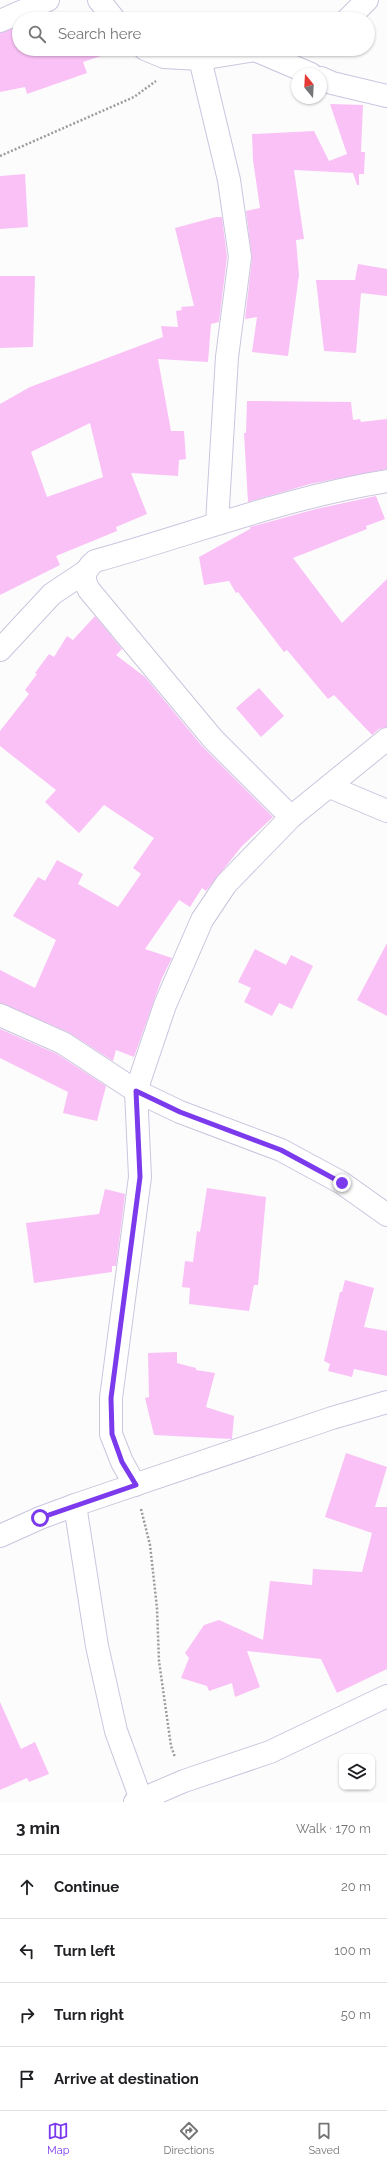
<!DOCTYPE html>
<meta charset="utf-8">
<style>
body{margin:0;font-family:Raleway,sans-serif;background:#f6f6f6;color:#202124}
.controls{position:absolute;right:12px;bottom:12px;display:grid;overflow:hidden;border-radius:8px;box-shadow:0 1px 3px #0004}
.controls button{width:36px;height:36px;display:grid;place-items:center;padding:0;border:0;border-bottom:1px solid #e0e0e0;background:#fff;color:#202124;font:20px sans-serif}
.compass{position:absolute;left:291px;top:68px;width:36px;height:36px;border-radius:50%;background:#fff;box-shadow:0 1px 3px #0004;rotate:342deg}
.stop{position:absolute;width:12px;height:12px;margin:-9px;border:3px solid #7c3aed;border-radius:50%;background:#fff}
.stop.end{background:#7c3aed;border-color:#fff;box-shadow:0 1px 4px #0008}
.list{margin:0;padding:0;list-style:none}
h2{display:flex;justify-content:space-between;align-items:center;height:52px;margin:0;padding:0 16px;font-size:17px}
h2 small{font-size:13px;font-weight:400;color:#757577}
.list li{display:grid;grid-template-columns:26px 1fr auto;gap:12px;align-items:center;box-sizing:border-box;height:64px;padding:0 16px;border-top:1px solid #e0e0e0}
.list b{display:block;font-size:15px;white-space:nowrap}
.list em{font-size:13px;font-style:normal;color:#757577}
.icon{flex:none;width:22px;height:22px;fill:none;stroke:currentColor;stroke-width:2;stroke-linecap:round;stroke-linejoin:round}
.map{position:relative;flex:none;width:387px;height:1802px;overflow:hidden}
.search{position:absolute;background:#fff;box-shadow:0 1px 3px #0004;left:12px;right:12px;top:12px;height:44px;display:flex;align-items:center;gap:10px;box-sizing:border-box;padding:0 14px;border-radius:22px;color:#757577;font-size:15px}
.sheet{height:308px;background:#fff}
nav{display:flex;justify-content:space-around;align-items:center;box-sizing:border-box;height:56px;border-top:1px solid #e0e0e0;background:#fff;font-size:11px;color:#757577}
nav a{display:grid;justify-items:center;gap:2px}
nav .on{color:#7c3aed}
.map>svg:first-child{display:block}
.building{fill:#fac1f6;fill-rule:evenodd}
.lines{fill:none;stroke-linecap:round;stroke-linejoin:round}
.street-casing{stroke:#cbc5de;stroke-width:24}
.secondary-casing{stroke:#cbc5de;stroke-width:24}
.path{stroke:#9c9b9f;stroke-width:2.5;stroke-dasharray:2 2;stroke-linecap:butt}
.street{stroke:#fff;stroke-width:22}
.secondary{stroke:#fff;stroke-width:22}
.route{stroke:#7c3aed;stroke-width:5}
</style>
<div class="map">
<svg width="387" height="1802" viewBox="0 0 387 1802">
<rect width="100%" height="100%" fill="#fcfcfc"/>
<g class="building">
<path d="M19,26V49H108L110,53L83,62L87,73L27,94L25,87L0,92V33Z"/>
<path d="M330,104L363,105L361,152H365L364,174H359V185H357L353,173L294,170L304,239L296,240L299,275L288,356L252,352L257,317L245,319L252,258L246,211L260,208L253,160L252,134L314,131L329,161L347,154Z"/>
<path d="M25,174L28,227L0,229V176Z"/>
<path d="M216,217H222L227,257L219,322L211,324L208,362L158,359L171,431H184L186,459L179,460L178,476L131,473L147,514L116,527L117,531L56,556L60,565L0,595V404L30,387L163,337L161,326L178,327L176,311L182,310L181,307L194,306L175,228ZM90,423L103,477L47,497L31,452Z"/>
<path d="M358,264L387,269V296L361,293L356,353L324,351L316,280H355Z"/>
<path d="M0,276H35L33,347L0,348Z"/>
<path d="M247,401L351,402L353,420L360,419L361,422L387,419V469L310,484L248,502L244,433H246Z"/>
<path d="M376,496L385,519L366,526L367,529L293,558L342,623L387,579V727L379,729L372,735L334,695L328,699L287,650L284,652L238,592L236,593L229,581L204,585L199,557L250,529V527L316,509Z"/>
<path d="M95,616L122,649L116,655L145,677L202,746L273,817L242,846L206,891L202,888L190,907L179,900L145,949L172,958L162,978L134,1057L116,1050L113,1061L68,1032L0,1003V970L35,988L56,940L13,916L38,877L45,881L57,860L83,874L78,884L118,907L141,874L133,868L154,838L104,805L79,833L45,802L56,790L0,746V731L29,694L25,690L37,674L35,673L49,654L54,657L67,636L73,640Z"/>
<path d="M259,688L284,716L261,737L236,708Z"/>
<path d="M387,943V1016L357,1000Z"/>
<path d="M255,949L286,965L291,955L313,966L292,1009L279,1003L272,1016L244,1002L251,988L238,982Z"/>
<path d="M0,1029L57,1054L106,1086L97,1121L63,1113L68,1092L0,1058Z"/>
<path d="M207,1188L266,1197L258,1285H254L249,1311L189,1304L190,1288L182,1287L185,1261L193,1262L197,1231L200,1232Z"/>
<path d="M105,1189L125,1194L116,1266H112V1272L34,1283L26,1223L99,1214Z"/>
<path d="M345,1280L374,1288L364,1327L387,1331V1376L354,1369L352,1377L328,1371L330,1364L324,1361L340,1292H342Z"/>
<path d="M177,1352V1363L196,1368V1370L215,1373L206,1407L234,1416L232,1439L154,1435L145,1398L149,1397L148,1353Z"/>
<path d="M346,1453L387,1467L375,1507H387V1669L337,1693L321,1659L247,1651L260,1687L235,1697L232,1683L209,1691L207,1686L181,1678L189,1658L185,1653L204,1625L219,1620L263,1640L270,1581L312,1585L313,1569L362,1572L372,1533L325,1517Z"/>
<path d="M0,1702L21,1749L35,1742L49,1774L29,1782L27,1778L0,1790Z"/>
</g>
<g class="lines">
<g class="street-casing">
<g id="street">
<path d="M99,0L114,19"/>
<path d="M348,19L367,0"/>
<path d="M0,21L48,0"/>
<path d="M145,49L164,57L200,59L261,49"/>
<path d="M255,50L311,74"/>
<path d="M200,59L229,180L240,257L227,357L217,523"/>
<path d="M321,78L332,83L387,96"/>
<path d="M0,650L52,594L85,572"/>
<path d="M330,787L387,811"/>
<path d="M291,817L213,739L89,590C82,578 84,570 95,561C193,534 287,497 387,481"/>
<path d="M0,1015L63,1043L136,1091L180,1112L281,1150L342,1183L387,1215"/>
<path d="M135,1485L122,1462L111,1434V1398L140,1177L136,1091L165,1005L202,920L226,884L291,817L387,739"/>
<path d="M75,1505L97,1646L116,1731L142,1802"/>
<path d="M0,1536L40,1518L75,1505L332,1418L387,1402"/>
</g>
</g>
<g class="secondary-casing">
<path id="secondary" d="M135,1802L184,1781L270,1752L387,1696"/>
</g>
<g class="path">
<path d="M0,156L134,97L156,81"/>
<path d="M141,1509L150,1545L157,1608L159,1661L171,1746L175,1757"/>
</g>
<use href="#street" class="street"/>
<use href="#secondary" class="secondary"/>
</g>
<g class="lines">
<path class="route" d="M40,1518L136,1485L122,1462L112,1434L111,1398L140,1177L136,1091L180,1112L281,1150L342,1183"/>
</g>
</svg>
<div class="controls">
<button><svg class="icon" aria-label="layers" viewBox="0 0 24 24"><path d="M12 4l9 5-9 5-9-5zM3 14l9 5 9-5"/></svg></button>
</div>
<svg class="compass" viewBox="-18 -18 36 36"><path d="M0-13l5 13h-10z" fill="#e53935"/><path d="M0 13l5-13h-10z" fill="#757577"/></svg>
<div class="stop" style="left:40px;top:1518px"></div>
<div class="stop end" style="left:342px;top:1183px"></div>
<div class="search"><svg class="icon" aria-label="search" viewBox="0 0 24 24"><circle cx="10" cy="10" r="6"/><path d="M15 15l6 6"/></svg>Search here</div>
</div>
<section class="sheet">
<h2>3 min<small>Walk · 170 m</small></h2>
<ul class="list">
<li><svg class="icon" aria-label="ahead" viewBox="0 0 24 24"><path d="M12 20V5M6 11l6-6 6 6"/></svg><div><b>Continue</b></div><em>20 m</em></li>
<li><svg class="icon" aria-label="left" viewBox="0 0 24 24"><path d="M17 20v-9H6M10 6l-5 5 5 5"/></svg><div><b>Turn left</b></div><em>100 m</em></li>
<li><svg class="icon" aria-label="right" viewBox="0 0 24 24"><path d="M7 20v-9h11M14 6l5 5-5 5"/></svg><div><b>Turn right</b></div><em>50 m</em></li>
<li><svg class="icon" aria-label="arrive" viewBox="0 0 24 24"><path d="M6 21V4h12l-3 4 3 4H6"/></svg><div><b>Arrive at destination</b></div></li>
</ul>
</section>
<nav>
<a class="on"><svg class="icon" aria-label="map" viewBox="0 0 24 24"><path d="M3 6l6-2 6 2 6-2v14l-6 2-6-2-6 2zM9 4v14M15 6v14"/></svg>Map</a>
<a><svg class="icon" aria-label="directions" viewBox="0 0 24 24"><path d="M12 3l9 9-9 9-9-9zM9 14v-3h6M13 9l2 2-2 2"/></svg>Directions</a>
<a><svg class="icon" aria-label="saved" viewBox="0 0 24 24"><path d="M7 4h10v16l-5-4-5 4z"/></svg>Saved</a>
</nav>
